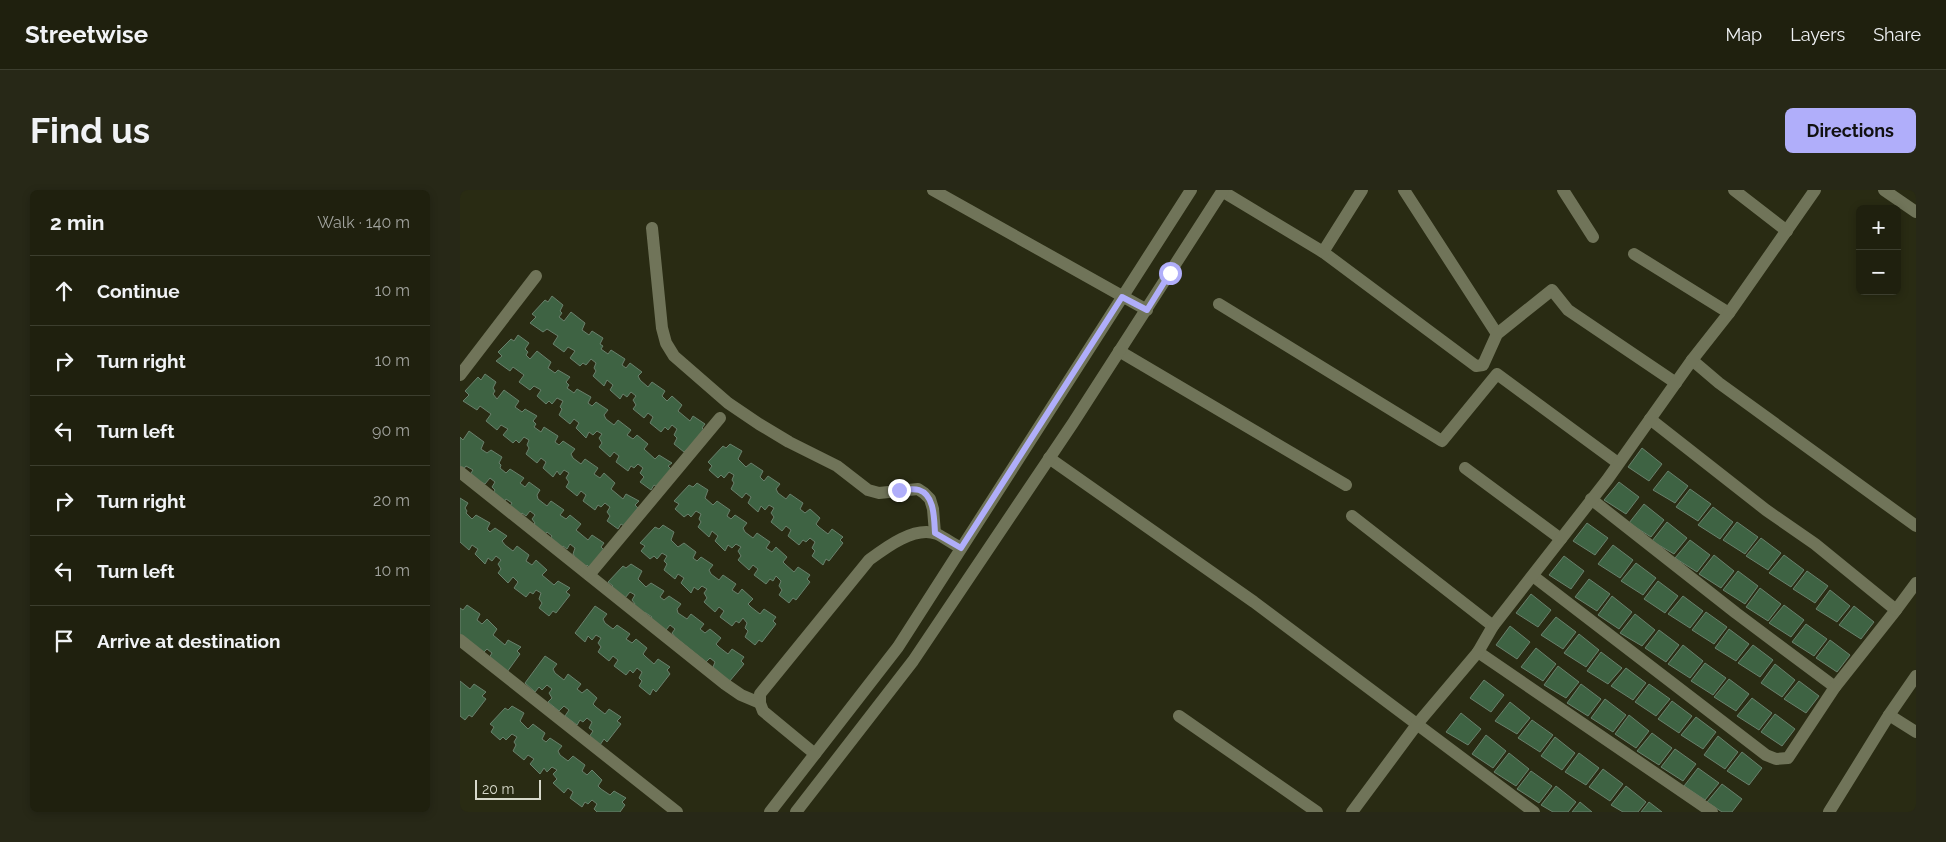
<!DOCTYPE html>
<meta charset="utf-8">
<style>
body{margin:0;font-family:Raleway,sans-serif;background:#272817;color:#f1f3f6}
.controls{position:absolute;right:15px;top:15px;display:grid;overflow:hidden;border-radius:8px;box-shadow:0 2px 8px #0003}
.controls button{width:45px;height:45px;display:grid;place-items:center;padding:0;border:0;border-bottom:1px solid #3c3e2e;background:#1f200e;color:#f1f3f6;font:25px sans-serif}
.scale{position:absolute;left:15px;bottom:12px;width:66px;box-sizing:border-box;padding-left:5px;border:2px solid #d7d9cb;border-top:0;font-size:14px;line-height:18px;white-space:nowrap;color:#d7d9cb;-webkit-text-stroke:4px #292b13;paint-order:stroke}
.stop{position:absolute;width:15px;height:15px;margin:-11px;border:4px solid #b0aefa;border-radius:50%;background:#fff}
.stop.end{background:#b0aefa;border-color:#fff;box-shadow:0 1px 5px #0008}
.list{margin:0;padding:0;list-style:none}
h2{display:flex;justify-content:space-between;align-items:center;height:65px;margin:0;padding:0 20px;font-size:21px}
h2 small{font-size:16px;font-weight:400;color:#a1a39e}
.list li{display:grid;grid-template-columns:32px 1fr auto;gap:15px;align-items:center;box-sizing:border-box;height:70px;padding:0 20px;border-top:1px solid #3c3e2e}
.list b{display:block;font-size:19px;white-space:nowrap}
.list em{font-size:16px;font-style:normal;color:#a1a39e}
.icon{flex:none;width:28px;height:28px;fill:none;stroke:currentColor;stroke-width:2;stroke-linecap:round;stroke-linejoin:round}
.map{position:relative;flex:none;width:1456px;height:622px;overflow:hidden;border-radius:8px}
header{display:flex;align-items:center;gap:30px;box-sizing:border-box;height:70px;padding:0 25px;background:#1f200e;border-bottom:1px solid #3c3e2e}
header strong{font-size:24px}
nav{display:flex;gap:28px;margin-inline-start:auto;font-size:18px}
.intro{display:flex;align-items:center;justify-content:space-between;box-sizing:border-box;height:120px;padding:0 30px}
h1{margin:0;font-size:35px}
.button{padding:12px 22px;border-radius:8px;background:#b0aefa;color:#111;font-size:18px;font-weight:700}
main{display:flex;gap:30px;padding:0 30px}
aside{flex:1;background:#1f200e;border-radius:8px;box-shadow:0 2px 8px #0003}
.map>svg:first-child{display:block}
.building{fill:#3e6343;stroke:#69806c}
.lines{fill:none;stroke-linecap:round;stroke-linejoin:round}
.minor{stroke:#707459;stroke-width:12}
.route{stroke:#b0aefa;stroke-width:6}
</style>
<header>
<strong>Streetwise</strong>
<nav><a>Map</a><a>Layers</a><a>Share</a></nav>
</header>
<div class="intro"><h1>Find us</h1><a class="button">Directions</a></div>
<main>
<aside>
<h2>2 min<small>Walk · 140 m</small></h2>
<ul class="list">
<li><svg class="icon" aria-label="ahead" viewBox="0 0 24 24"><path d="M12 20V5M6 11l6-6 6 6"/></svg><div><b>Continue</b></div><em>10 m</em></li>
<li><svg class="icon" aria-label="right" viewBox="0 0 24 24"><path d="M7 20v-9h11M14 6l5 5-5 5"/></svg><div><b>Turn right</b></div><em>10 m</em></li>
<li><svg class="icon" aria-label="left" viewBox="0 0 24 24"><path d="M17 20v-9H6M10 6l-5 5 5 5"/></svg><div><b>Turn left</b></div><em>90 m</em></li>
<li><svg class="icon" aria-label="right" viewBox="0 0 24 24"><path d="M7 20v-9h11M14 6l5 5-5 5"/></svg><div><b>Turn right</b></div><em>20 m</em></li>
<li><svg class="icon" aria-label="left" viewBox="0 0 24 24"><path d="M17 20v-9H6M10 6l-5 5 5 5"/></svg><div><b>Turn left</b></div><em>10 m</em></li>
<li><svg class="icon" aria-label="arrive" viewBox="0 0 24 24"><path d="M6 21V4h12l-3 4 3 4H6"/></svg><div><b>Arrive at destination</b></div></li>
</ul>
</aside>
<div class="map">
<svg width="1456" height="622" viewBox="0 0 1456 622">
<rect width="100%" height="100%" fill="#292b13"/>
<g class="building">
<path d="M92,106L103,115L100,121L102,123L99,127L104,131L111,122L125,133L122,140L129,145L132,141L143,148L140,154L143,156L141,159L148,164L151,160L165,169L162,175L166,178L170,173L182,182L178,186L180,190L188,197L192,192L205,201L202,206L207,211L212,206L222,215L218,221L230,231L233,226L245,234L242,238L245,241L224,262L214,254L217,248L214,245L217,239L212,235L208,240L205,237L201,242L190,233L193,227L188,223L184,228L173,219L176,215L173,210L176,206L171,202L167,207L163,204L160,209L150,200L153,195L147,190L144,196L133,186L136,181L134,178L136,173L131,169L126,175L123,173L120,176L110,168L115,161L108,157L104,162L93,154L98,146L87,139L83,142L70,133L76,127L72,124L85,110L88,112Z"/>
<path d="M58,145L69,153L65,159L68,162L66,165L70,169L77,161L91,172L88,178L95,183L98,180L110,187L106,192L109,195L107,198L114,203L117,199L131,207L128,213L132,216L136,212L148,220L144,225L146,229L154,235L158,230L171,240L167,245L173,249L177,245L188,254L184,259L195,269L199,265L212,273L208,276L211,279L197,297L194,295L191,300L180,292L184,287L180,283L183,278L178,274L174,278L171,276L168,281L156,272L159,266L154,262L150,267L139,257L142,253L139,248L142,244L137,241L133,245L129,242L126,248L116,238L119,233L114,229L110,234L99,225L102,219L100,217L103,211L97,208L92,214L89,211L86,214L77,206L81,200L74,196L70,200L59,192L64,185L53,177L50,181L36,171L42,166L38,162L51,149L54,151Z"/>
<path d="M25,184L36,192L33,198L35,201L33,204L37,209L44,200L59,211L55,217L62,222L65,219L77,226L73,231L76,234L74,237L81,242L84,237L98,246L95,252L99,255L103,251L115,259L111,264L113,268L121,274L125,269L138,278L134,284L140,288L144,283L155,293L151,299L163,309L166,304L179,311L175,315L178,318L164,336L161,334L158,339L147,331L150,326L147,322L150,317L145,313L141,317L138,315L135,320L123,311L126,305L121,301L117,306L106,297L109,292L106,288L109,283L104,280L100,285L97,281L93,287L83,278L86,272L81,268L77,273L66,264L69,258L67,255L69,250L64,247L59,253L56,250L53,253L43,245L48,239L41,235L37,240L26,231L31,224L20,216L17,220L3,211L9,205L5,201L18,187L21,190Z"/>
<path d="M9,241L24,252L21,259L27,263L31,260L42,267L39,273L41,275L40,278L46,283L50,279L64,288L60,293L65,297L69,292L80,300L77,305L78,309L87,316L91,311L104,320L100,325L106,329L110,325L121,334L116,340L128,350L132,345L144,353L141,357L144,360L130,378L127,375L123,381L113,364L115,358L110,354L107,359L103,356L100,361L88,352L92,346L87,342L83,347L71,338L75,333L72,329L75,325L70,321L66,326L62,323L58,328L48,319L52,313L46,309L43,314L32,305L35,300L32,297L35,292L30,288L25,294L9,286L13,280L6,276L2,281L0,279V247L3,250Z"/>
<path d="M270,254L282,261L278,269L286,277L291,273L303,281L300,287L304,291L308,286L320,294L316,299L318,303L326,309L330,304L343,313L340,319L345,323L350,319L360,328L356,334L359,337L368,344L372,339L383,347L380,350L383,353L369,371L366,369L363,375L352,366L355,361L352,358L355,352L350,348L346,352L343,350L339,355L328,346L331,340L326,336L322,341L311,332L314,327L311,323L314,318L309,315L305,320L301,316L298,322L288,313L291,307L286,303L282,308L271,299L274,293L272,290L274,285L269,282L264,288L261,285L258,288L249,280L252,276L248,272L263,256L266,258Z"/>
<path d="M1182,258L1202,274L1189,291L1168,277Z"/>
<path d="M1208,281L1228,296L1215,313L1193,300Z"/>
<path d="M1159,292L1179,307L1166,324L1144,310Z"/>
<path d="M237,293L248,300L245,308L253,315L257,311L270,320L267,326L271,329L275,325L287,333L283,338L285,342L293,348L297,343L310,352L306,358L312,362L316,357L327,367L323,372L326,375L334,382L338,377L350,385L347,389L350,392L336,410L333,408L329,413L319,405L322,400L319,396L321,391L316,386L313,391L310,389L306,394L294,385L298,379L293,375L289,380L278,370L281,366L278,361L281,357L276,354L272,358L268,355L265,361L255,351L258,346L252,341L249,347L238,337L241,332L239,329L241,324L236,321L231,327L228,324L224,327L215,319L219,314L214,311L229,295L233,297Z"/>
<path d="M1230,299L1251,314L1238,331L1216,317Z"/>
<path d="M0,308L8,313L5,318L7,321L6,323L12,329L16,325L30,333L27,339L30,342L35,338L47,346L42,351L45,355L53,361L57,356L69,365L66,371L72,375L76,370L87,380L82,385L94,395L98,391L110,398L106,402L110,405L96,423L93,421L89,426L79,418L82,413L79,409L81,403L76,400L73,404L70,402L66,407L54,398L58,392L53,387L48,393L38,383L41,379L38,374L41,370L36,366L32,371L28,368L25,374L15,364L18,359L12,355L9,360L0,352Z"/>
<path d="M1184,314L1204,330L1191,347L1169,333Z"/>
<path d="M1253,317L1273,332L1260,349L1238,335Z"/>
<path d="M1207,332L1227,348L1214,364L1192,351Z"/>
<path d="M1277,332L1298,347L1285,364L1263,350Z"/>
<path d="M1127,333L1148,348L1135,365L1113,351Z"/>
<path d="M203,335L214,342L211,350L218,357L224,353L236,362L233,368L237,371L241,367L253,375L249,380L251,384L259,390L263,385L276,394L272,400L278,404L282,399L293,409L288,414L291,417L300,424L304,419L316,427L313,431L316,434L302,452L299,450L295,455L285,447L288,441L285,438L287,433L283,428L279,433L276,431L272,436L260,427L264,421L259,417L255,422L244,412L247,408L244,403L247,399L242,396L238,400L234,397L231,403L221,393L224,388L218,384L215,389L204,380L207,374L204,371L207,366L202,363L197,369L194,366L190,369L181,361L185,356L180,353L195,337L199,339Z"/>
<path d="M1301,348L1321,363L1308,380L1286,366Z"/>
<path d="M1230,350L1250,365L1237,382L1215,368Z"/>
<path d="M1153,355L1173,370L1160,388L1138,374Z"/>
<path d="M1254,365L1274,381L1261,398L1239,384Z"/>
<path d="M1324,365L1344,380L1331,397L1309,383Z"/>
<path d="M1104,366L1124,381L1111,399L1089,385Z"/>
<path d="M1176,373L1196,388L1183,405L1161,391Z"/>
<path d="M171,374L182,381L178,389L186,397L191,393L204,401L200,407L204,410L209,406L221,414L217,419L218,423L227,429L231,424L244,434L240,439L245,443L250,439L261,448L256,454L259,457L268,464L272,459L284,467L281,471L284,474L269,492L253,477L255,472L250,468L246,472L215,447L212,443L215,439L210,435L206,440L188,433L192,427L186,423L171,419L175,414L172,410L175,405L170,402L165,408L149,400L153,396L148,392L163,376L166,378Z"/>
<path d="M1278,381L1298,396L1285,414L1263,400Z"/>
<path d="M1347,381L1368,396L1355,413L1333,399Z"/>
<path d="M1129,389L1150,404L1137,421L1115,407Z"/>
<path d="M1198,391L1218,406L1205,423L1184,409Z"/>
<path d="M1300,398L1321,414L1308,431L1286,417Z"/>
<path d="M1370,400L1390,416L1377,432L1356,419Z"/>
<path d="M1071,404L1091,420L1078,437L1056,423Z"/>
<path d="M1152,406L1172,422L1159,439L1138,425Z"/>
<path d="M1223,406L1243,421L1230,438L1208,424Z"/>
<path d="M7,415L20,424L17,430L22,434L27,429L37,439L33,445L45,455L48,450L61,457L57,461L60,464L47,482L29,468L32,463L27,459L23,463L0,451V418L3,420Z"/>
<path d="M1324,415L1344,430L1331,447L1309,433Z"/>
<path d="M135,416L147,424L143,429L145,433L153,439L157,435L170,444L166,449L172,453L176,449L187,458L183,464L186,467L194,474L198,469L210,477L207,480L210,484L196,502L193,499L190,505L179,496L182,491L179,488L182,482L177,478L173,483L170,480L166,485L154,476L158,470L153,466L149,471L138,462L141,457L138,453L141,448L136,445L132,450L128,446L125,452L115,443Z"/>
<path d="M1394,416L1414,432L1401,449L1379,435Z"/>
<path d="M1246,422L1267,437L1254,454L1232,440Z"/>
<path d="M1175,424L1195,440L1182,456L1160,443Z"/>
<path d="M1096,427L1116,442L1103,459L1081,445Z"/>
<path d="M1346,434L1367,449L1354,466L1332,452Z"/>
<path d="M1050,436L1070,452L1057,469L1036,455Z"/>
<path d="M1269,439L1289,454L1276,471L1255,458Z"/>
<path d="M1199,440L1219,455L1206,472L1185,458Z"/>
<path d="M1119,444L1139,460L1126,477L1104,463Z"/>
<path d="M1370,450L1390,465L1377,482L1356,468Z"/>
<path d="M1223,455L1243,471L1230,488L1208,474Z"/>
<path d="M1293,455L1313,470L1300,487L1278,473Z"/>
<path d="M1076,458L1096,474L1083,491L1061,477Z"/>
<path d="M1141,462L1162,478L1148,494L1127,481Z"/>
<path d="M85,466L97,474L93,479L95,483L104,490L108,484L121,494L117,499L122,503L127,499L137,508L133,514L136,517L145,524L149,519L161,527L157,531L161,534L147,552L144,549L140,555L129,547L133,541L129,538L132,532L127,528L123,532L120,530L117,535L105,526L109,520L104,516L99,521L88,512L92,508L89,503L92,499L87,495L82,500L79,497L75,502L65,493Z"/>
<path d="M1245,473L1266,488L1253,505L1231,491Z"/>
<path d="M1315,474L1335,490L1322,507L1301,493Z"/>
<path d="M1098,476L1119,492L1106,508L1084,495Z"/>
<path d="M1166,478L1186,493L1173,510L1151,496Z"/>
<path d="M1269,489L1289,504L1276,521L1254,507Z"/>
<path d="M1024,490L1044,505L1031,522L1010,508Z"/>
<path d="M0,491L10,499L14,494L26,502L22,506L26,509L12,527L9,525L5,530L0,526Z"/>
<path d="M1339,491L1359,506L1346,523L1324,509Z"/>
<path d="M1121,494L1141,509L1128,526L1107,513Z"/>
<path d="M1189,494L1210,509L1196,526L1175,512Z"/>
<path d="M1292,508L1312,523L1299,540L1277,526Z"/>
<path d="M1145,509L1166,525L1153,542L1131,528Z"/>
<path d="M1212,511L1232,526L1219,543L1198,529Z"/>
<path d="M1050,512L1070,528L1057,544L1035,531Z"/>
<path d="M52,516L64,523L60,531L68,539L73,534L85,543L82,549L86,552L90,548L102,556L98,561L100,565L108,571L113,566L125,575L122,581L127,585L132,580L142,590L138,596L141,599L150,605L154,601L166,608L162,612L165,615L160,622H137L134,619L137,614L132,610L128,614L125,612L122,617L110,608L113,602L108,598L104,603L93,593L97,589L93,584L97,580L92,577L87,582L84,578L80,584L70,574L74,569L68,565L64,570L53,561L56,555L54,552L57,547L52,544L46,550L43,547L40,550L31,542L34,537L30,534L45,518L48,520Z"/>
<path d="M1001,523L1021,539L1008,555L986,542Z"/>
<path d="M1315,524L1335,539L1322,556L1301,542Z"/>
<path d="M1169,525L1189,541L1176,558L1155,544Z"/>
<path d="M1236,527L1256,542L1243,559L1221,545Z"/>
<path d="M1072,530L1093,545L1080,562L1058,548Z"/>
<path d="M1192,543L1212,558L1199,575L1177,561Z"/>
<path d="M1026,545L1046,561L1033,578L1012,564Z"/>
<path d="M1258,546L1278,562L1265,579L1244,565Z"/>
<path d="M1095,547L1115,563L1102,580L1081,566Z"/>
<path d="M1215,559L1236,574L1223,591L1201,577Z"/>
<path d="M1282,562L1302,578L1289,595L1267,581Z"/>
<path d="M1049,563L1069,579L1056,596L1034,582Z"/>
<path d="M1119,563L1139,578L1126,595L1105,582Z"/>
<path d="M1238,578L1259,593L1245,610L1224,596Z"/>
<path d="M1143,579L1163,594L1150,611L1129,597Z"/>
<path d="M1071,581L1092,596L1079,613L1057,599Z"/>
<path d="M1262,594L1282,609L1272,622H1262L1247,612Z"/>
<path d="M1096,596L1116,612L1108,622H1093L1081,615Z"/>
<path d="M1166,596L1186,612L1178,622H1163L1151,615Z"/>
<path d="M1120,612L1132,622H1112Z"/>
<path d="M1189,612L1202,622H1181Z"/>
</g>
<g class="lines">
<g class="minor">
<path d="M473,0L687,120"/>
<path d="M944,0L1037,144"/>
<path d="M1103,0L1133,47"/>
<path d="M1274,0L1327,41"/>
<path d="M1424,0L1456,22"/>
<path d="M762,1L863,62L1016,176L1023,175L1037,144L1092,100L1108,120L1216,193"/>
<path d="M192,38L202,138L206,153L214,166L268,213L299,234L329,252L377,276L408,300L419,303L458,299L464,303L470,309L473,319L475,343"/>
<path d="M863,62L902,0"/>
<path d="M1174,64L1269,123"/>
<path d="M759,114L982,251L1037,184L1158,273"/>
<path d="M659,161L886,295"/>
<path d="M1232,170L1259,193L1456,336"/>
<path d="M0,185L76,86"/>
<path d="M589,268L794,412L1074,622"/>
<path d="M1005,278L1101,349"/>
<path d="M0,282L265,494L281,505L300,513"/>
<path d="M1131,309L1276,423L1375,497"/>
<path d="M892,326L1033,436"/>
<path d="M129,385L260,228"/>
<path d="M1073,386L1306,565L1316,569L1328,568L1375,497L1436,420L1355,354L1306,320L1190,229"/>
<path d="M1436,420L1456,393"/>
<path d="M0,450L217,622"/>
<path d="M1018,462L1252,622"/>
<path d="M1429,525L1456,542"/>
<path d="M719,526L857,622"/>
<path d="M355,564L303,521L300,513V504L409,370C425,358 455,335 477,344C485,348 493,354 501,358"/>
<path d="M310,622L438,457L731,0"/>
<path d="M336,622L453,471L613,233L763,0"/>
<path d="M892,622L958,533L1018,462L1033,436L1147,290L1232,170L1269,123L1355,0"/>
<path d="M1369,622L1429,525L1456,486"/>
</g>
</g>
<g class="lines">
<path class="route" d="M439,300C445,300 453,298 459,300C475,305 474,330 475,343L501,358L662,107L687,120L710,83"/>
</g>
</svg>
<div class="controls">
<button>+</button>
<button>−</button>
</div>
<div class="scale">20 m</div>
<div class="stop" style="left:710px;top:83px"></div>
<div class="stop end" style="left:439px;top:300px"></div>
</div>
</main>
